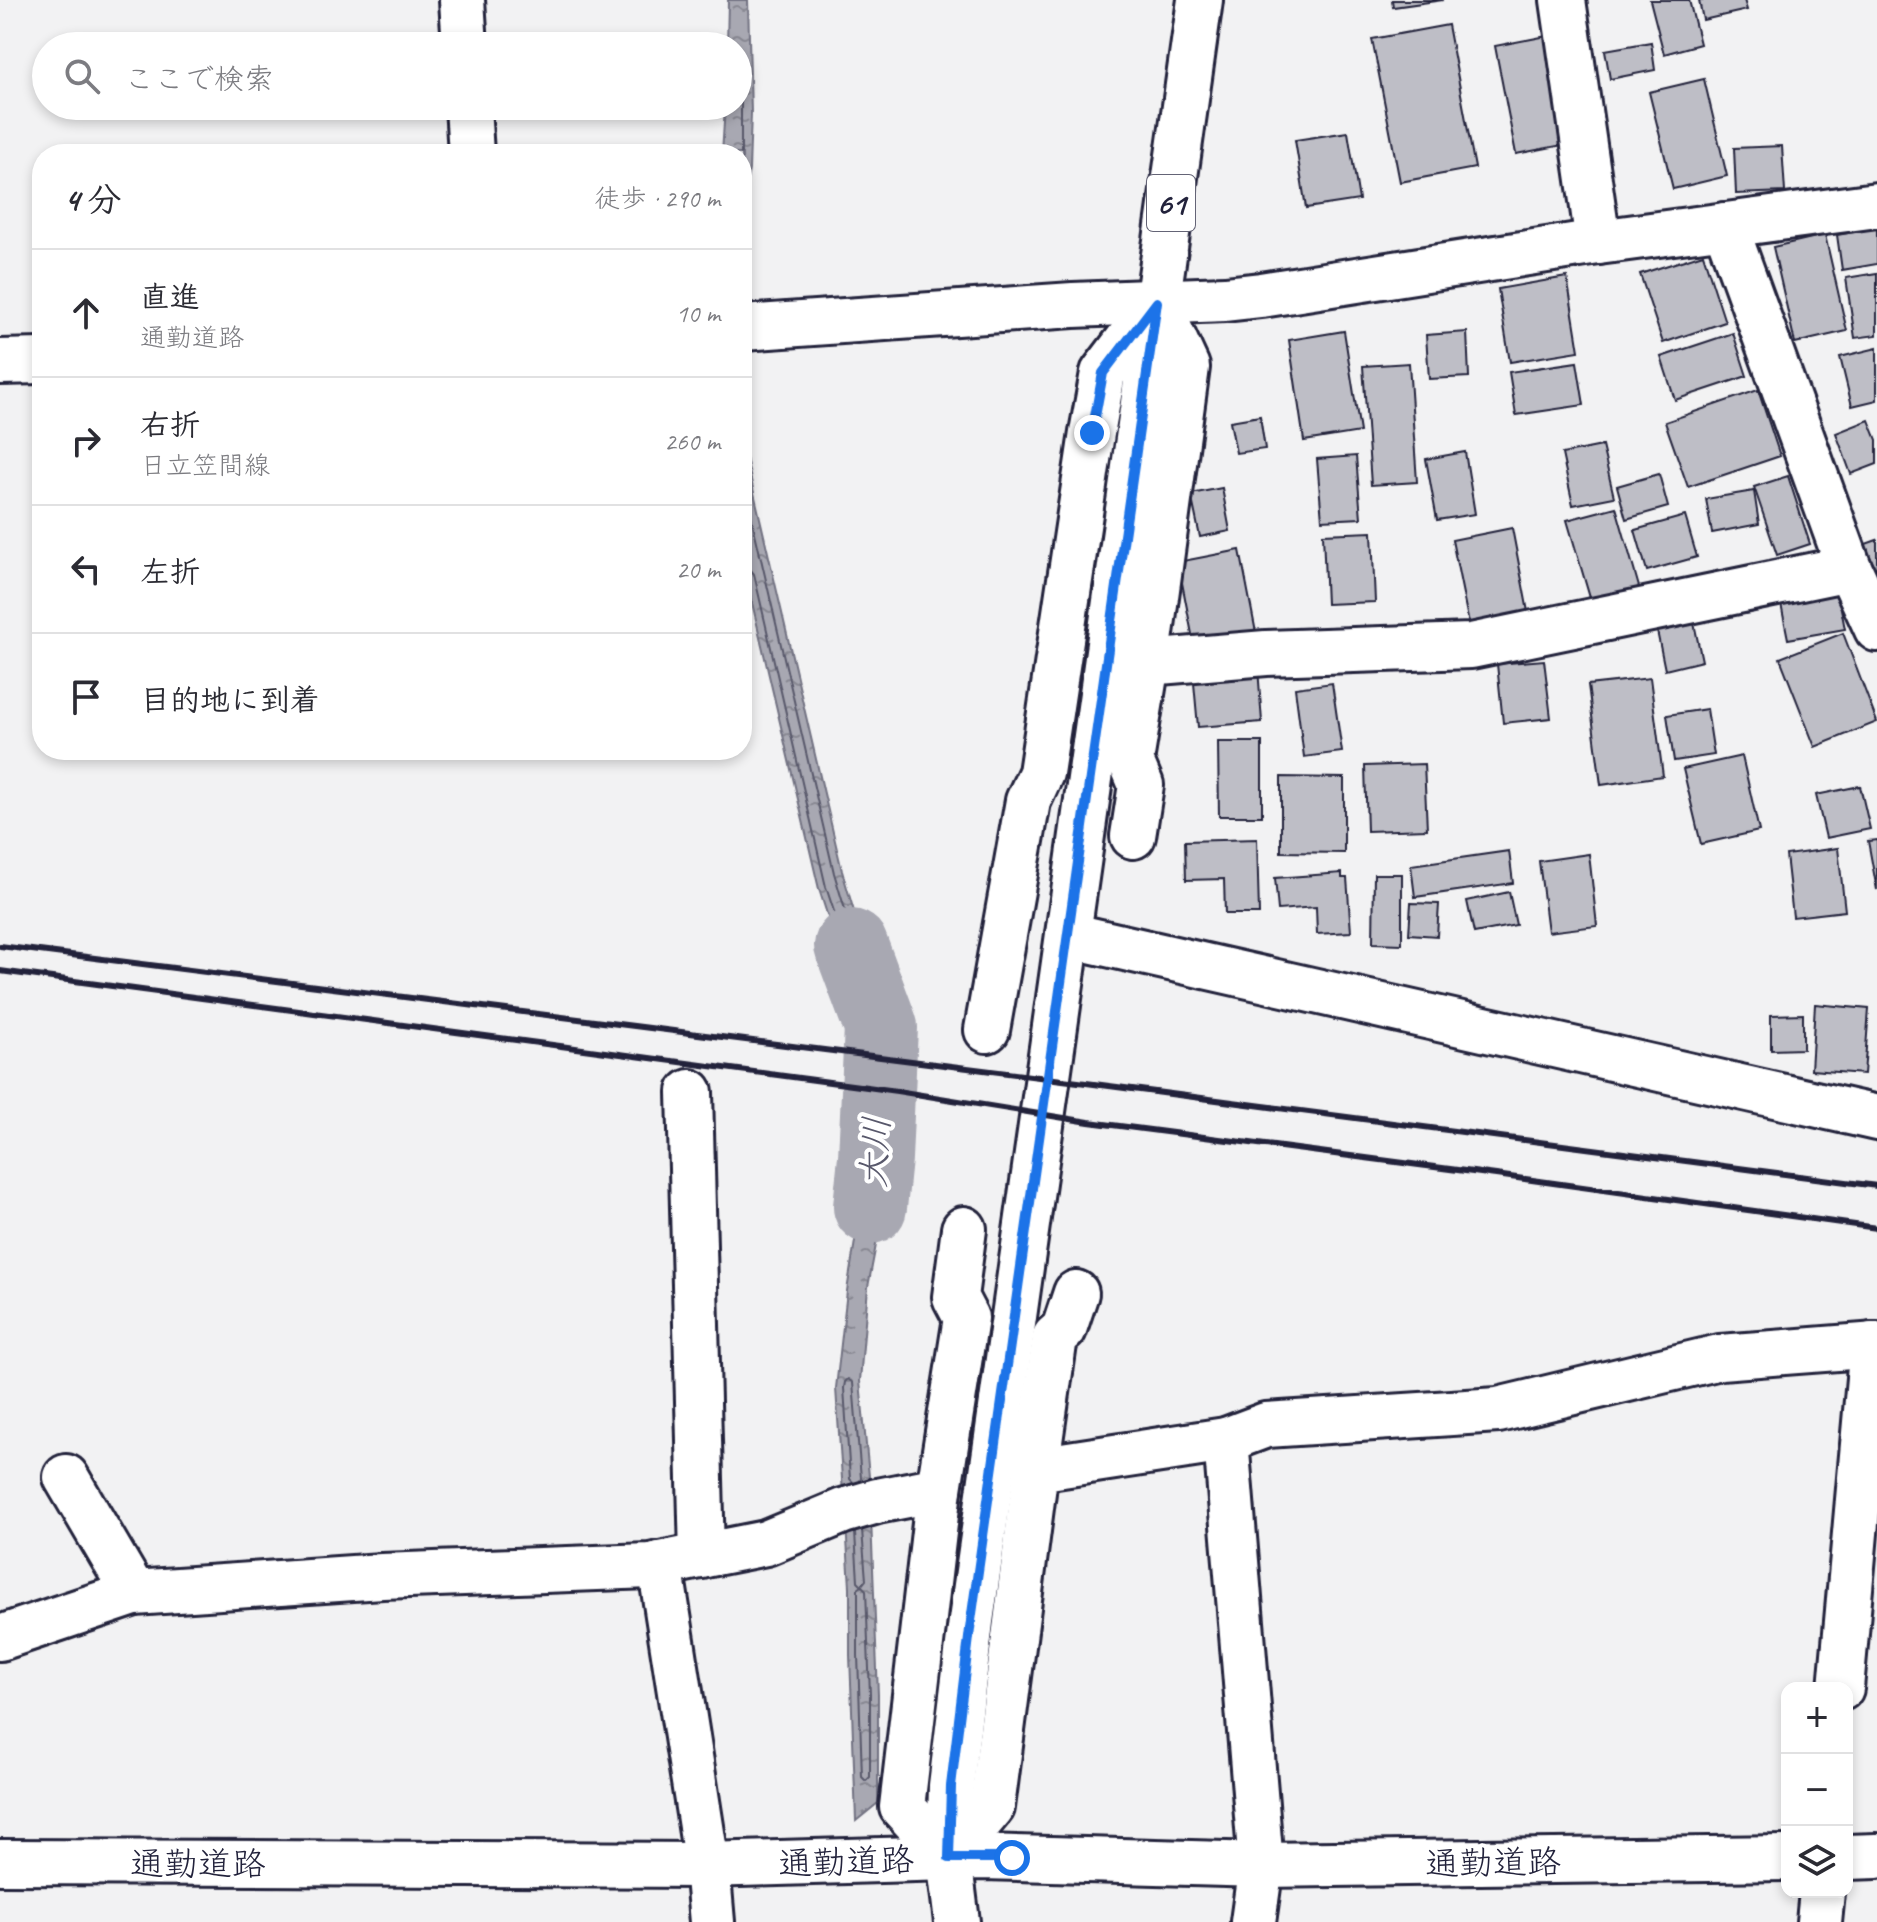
<!DOCTYPE html>
<html lang="ja">
<meta charset="utf-8">
<style>
body{margin:0;font-family:Caveat,"Klee One",sans-serif;background:#f7f7f7;color:#2b2b33}
.controls{position:absolute;right:24px;bottom:24px;display:grid;overflow:hidden;border-radius:16px;box-shadow:0 4px 12px #0003}
.controls button{width:72px;height:72px;display:grid;place-items:center;padding:0;border:0;border-bottom:2px solid #e1e1e2;background:#fff;color:#2b2b33;font:40px sans-serif}
.stop{position:absolute;width:24px;height:24px;margin:-18px;border:6px solid #1a73e8;border-radius:50%;background:#fff}
.stop.end{background:#1a73e8;border-color:#fff;box-shadow:0 2px 8px #0008}
.list{margin:0;padding:0;list-style:none}
h2{display:flex;justify-content:space-between;align-items:center;height:104px;margin:0;padding:0 32px;font-size:34px}
h2 small{font-size:26px;font-weight:400;color:#7c7c81}
.list li{display:grid;grid-template-columns:52px 1fr auto;gap:24px;align-items:center;box-sizing:border-box;height:128px;padding:0 32px;border-top:2px solid #e1e1e2}
.list b{display:block;font-size:30px;white-space:nowrap}
.list p{margin:0;font-size:26px;white-space:nowrap;color:#7c7c81}
.list em{font-size:26px;font-style:normal;color:#7c7c81}
.icon{flex:none;width:44px;height:44px;fill:none;stroke:currentColor;stroke-width:2;stroke-linecap:round;stroke-linejoin:round}
.map{position:relative;flex:none;width:1877px;height:1922px;overflow:hidden}
.search{position:absolute;background:#fff;box-shadow:0 4px 12px #0003;left:32px;top:32px;width:720px;height:88px;display:flex;align-items:center;gap:20px;box-sizing:border-box;padding:0 28px;border-radius:44px;color:#7c7c81;font-size:30px}
.panel{position:absolute;background:#fff;box-shadow:0 4px 12px #0003;left:32px;top:144px;width:720px;height:616px;border-radius:32px}
.map>svg:first-child{display:block}
.water{fill:url(#water-ripples);stroke:#727282;stroke-width:2}
.lines{fill:none;stroke-linecap:round;stroke-linejoin:round}
.shore{stroke:#58586b;stroke-width:2}
.river{stroke:#a8a8b2;stroke-width:74}
.building{fill:#bebec6;stroke:#22223b;stroke-width:2}
.minor-casing{stroke:#22223b;stroke-width:50}
.major-casing{stroke:#22223b;stroke-width:50}
.minor{stroke:#fff;stroke-width:44}
.major{stroke:#fff;stroke-width:44}
.rail{stroke:#22223b;stroke-width:6}
.route{stroke:#1a73e8;stroke-width:10}
.labels{text-anchor:middle;stroke-width:8;stroke-linejoin:round;paint-order:stroke}
.shield{fill:#fff;stroke:#646476;stroke-width:2}
.shield-label{font-size:32px;font-weight:bold;fill:#22223b}
.street-label{font-size:34px;fill:#22223b;stroke:#fff}
.water-label{font-size:36px;font-style:italic;fill:#58586b;stroke:#fff}
</style>
<div class="map">
<svg width="1877" height="1922" viewBox="0 0 1877 1922">
<defs>
<pattern id="water-ripples" width="26" height="14" patternUnits="userSpaceOnUse" patternTransform="scale(2)"><rect width="26" height="14" fill="#a8a8b2"/><path d="M2 4q2-2 4 0t4 0M15 11q2-2 4 0t4 0" fill="none" stroke="#888892"/></pattern>
</defs>
<rect width="100%" height="100%" fill="#f2f2f3"/>
<filter id="ink" filterUnits="userSpaceOnUse"><feTurbulence type="fractalNoise" baseFrequency=".0125" numOctaves="2"/><feDisplacementMap in="SourceGraphic" scale="16" xChannelSelector="R" yChannelSelector="G"/><feConvolveMatrix kernelMatrix="1 2 1 2 8 2 1 2 1" color-interpolation-filters="sRGB"/></filter>
<g filter="url(#ink)">
<g class="water">
<path d="M728,0H748L751,113L749,170L742,208V154H722L725,106H738V46H727Z"/>
<path d="M742,441L842,871L893,1043L860,1037L857,1008L819,889L742,560Z"/>
<path d="M853,1103L880,1109L876,1138L887,1187L868,1287L860,1381L870,1487L843,1494L836,1388L847,1291L864,1185L851,1128Z"/>
<path d="M871,1518L878,1695V1803L856,1821L850,1655V1587L846,1524Z"/>
</g>
<g class="lines">
<g class="shore">
<path d="M738,48L741,52V154"/>
<path d="M742,477L834,873L877,1016L881,1028L878,1032L869,1030L867,1028L865,1006L826,887L754,574L749,568L742,567"/>
<path d="M854,1483L850,1479L844,1388L845,1382L848,1379L853,1383L861,1478L860,1481"/>
<path d="M855,1533L858,1581L862,1585L866,1580L862,1530"/>
<path d="M862,1586L866,1590L870,1695V1777L866,1781L862,1777L858,1655V1589Z"/>
</g>
<path class="river" d="M851,946L881,1027L875,1158L870,1207"/>
</g>
<g class="building">
<path d="M1392,0H1443L1393,7Z"/>
<path d="M1650,0H1689L1700,44L1664,54Z"/>
<path d="M1699,0H1744L1747,10L1703,20Z"/>
<path d="M1448,25L1475,168L1400,182L1372,39Z"/>
<path d="M1547,36L1568,144L1516,154L1495,46Z"/>
<path d="M1651,42L1655,70L1610,79L1605,50Z"/>
<path d="M1704,79L1727,176L1673,189L1649,92Z"/>
<path d="M1348,132L1359,200L1306,208L1295,140Z"/>
<path d="M1782,146L1785,192L1736,194L1734,148Z"/>
<path d="M1877,228V264L1842,270L1837,235Z"/>
<path d="M1825,235L1847,331L1795,343L1773,247Z"/>
<path d="M1703,254L1725,322L1663,343L1640,274Z"/>
<path d="M1877,273V335L1855,338L1846,278Z"/>
<path d="M1567,277L1579,351L1510,362L1498,289Z"/>
<path d="M1344,331L1360,432L1304,441L1289,340Z"/>
<path d="M1467,332L1469,377L1429,379L1426,335Z"/>
<path d="M1733,333L1747,376L1675,400L1661,357Z"/>
<path d="M1877,348V400L1852,406L1840,357Z"/>
<path d="M1577,362L1584,405L1516,415L1509,372Z"/>
<path d="M1409,363L1417,482L1371,485L1363,366Z"/>
<path d="M1758,390L1780,456L1688,487L1665,422Z"/>
<path d="M1260,416L1265,449L1236,453L1230,421Z"/>
<path d="M1869,420L1877,440V464L1851,474L1836,433Z"/>
<path d="M1602,446L1614,497L1573,505L1562,454Z"/>
<path d="M1465,452L1475,514L1437,520L1426,459Z"/>
<path d="M1356,456L1361,518L1322,520L1317,459Z"/>
<path d="M1659,474L1668,507L1626,519L1617,486Z"/>
<path d="M1788,476L1810,544L1777,555L1754,487Z"/>
<path d="M1222,488L1230,531L1200,537L1191,494Z"/>
<path d="M1754,491L1759,524L1712,533L1706,499Z"/>
<path d="M1616,507L1641,594L1593,608L1567,520Z"/>
<path d="M1685,516L1697,557L1647,571L1635,530Z"/>
<path d="M1512,528L1529,617L1470,629L1452,540Z"/>
<path d="M1372,532L1375,602L1326,604L1323,534Z"/>
<path d="M1877,540V592L1860,546Z"/>
<path d="M1240,550L1258,643L1196,655L1178,562Z"/>
<path d="M1837,588L1845,629L1788,639L1780,599Z"/>
<path d="M1694,623L1702,661L1665,670L1657,631Z"/>
<path d="M1843,633L1877,722L1815,747L1780,658Z"/>
<path d="M1544,660L1551,718L1503,723L1497,664Z"/>
<path d="M1258,668L1262,722L1198,727L1193,672Z"/>
<path d="M1650,678L1663,776L1601,785L1588,685Z"/>
<path d="M1332,683L1342,752L1304,757L1295,688Z"/>
<path d="M1707,709L1714,755L1674,761L1667,715Z"/>
<path d="M1218,742H1262V816H1219Z"/>
<path d="M1742,756L1759,831L1701,844L1683,769Z"/>
<path d="M1424,764L1427,829L1367,831L1365,766Z"/>
<path d="M1281,777L1344,778V853L1281,852Z"/>
<path d="M1860,786L1870,829L1826,838L1816,795Z"/>
<path d="M1257,839L1259,914H1225L1224,879L1186,880L1185,841Z"/>
<path d="M1877,840V890L1868,841Z"/>
<path d="M1838,848L1845,911L1793,917L1786,855Z"/>
<path d="M1509,851L1513,883L1415,897L1411,865Z"/>
<path d="M1589,854L1597,926L1548,932L1539,861Z"/>
<path d="M1342,873V878H1347L1351,932L1317,934L1316,907L1278,910L1275,878Z"/>
<path d="M1374,874H1402V944L1373,943Z"/>
<path d="M1509,892L1516,925L1474,933L1467,901Z"/>
<path d="M1411,903L1439,904L1437,936L1409,934Z"/>
<path d="M1815,1004L1869,1009L1864,1074L1811,1070Z"/>
<path d="M1803,1014V1049L1771,1050V1015Z"/>
</g>
<g class="lines">
<g class="minor-casing">
<g id="minor">
<path d="M462,0L465,46"/>
<path d="M1563,0L1598,242"/>
<path d="M468,106L471,154"/>
<path d="M1725,225L1849,568L1877,629"/>
<path d="M742,328L1073,305L1225,299L1261,295L1598,242L1877,205"/>
<path d="M0,362L42,361"/>
<path d="M1147,663L1266,653L1471,646L1849,568"/>
<path d="M1133,836L1141,785L1131,761L1147,663L1187,367L1157,302"/>
<path d="M1068,935L1877,1118"/>
<path d="M987,1030L1028,801L1041,773L1092,433L1103,373L1157,302"/>
<path d="M690,1092L702,1556"/>
<path d="M1226,1440L1261,1865L1253,1922"/>
<path d="M1036,1469L1055,1337L1064,1329L1076,1293"/>
<path d="M939,1489L966,1318L955,1297L964,1229"/>
<path d="M660,1564L707,1865L712,1922"/>
<path d="M134,1593L382,1576L650,1566L766,1543L843,1511L877,1501L939,1489L902,1807L949,1858"/>
<path d="M0,1638L134,1593L66,1477"/>
<path d="M1841,1688L1872,1345"/>
<path d="M1847,1857L1877,1856"/>
<path d="M949,1858L992,1807L1036,1469L1226,1440L1266,1425L1498,1410L1720,1357L1877,1345"/>
<path d="M0,1862L707,1865L984,1857L1261,1865L1787,1858"/>
<path d="M1819,1922L1822,1892"/>
</g>
</g>
<g class="major-casing">
<path id="major" d="M957,1922L949,1858L951,1786L971,1621L1200,0"/>
</g>
<use href="#minor" class="minor"/>
<use href="#major" class="major"/>
<g class="rail">
<path d="M0,946L1094,1084L1877,1186"/>
<path d="M0,971L897,1091L1089,1122L1496,1175L1877,1228"/>
</g>
</g>
</g>
<g class="lines" filter="url(#ink)">
<path class="route" d="M1012,1858H949L951,1786L971,1621L1157,302L1103,373L1092,433"/>
</g>
<g class="labels">
<rect class="shield" x="1147" y="175" width="48" height="56" rx="6"/>
<g class="shield-label">
<text x="1171" y="214">61</text>
</g>
<g class="street-label">
<text transform="translate(846 1861) rotate(-2)" y="12">通勤道路</text>
<text transform="translate(1493 1862) rotate(-1)" y="12">通勤道路</text>
<text x="198" y="1875">通勤道路</text>
</g>
<g class="water-label">
<text transform="translate(874 1152) rotate(-87)" y="13">大川</text>
</g>
</g>
</svg>
<div class="controls">
<button>+</button>
<button>−</button>
<button><svg class="icon" aria-label="layers" viewBox="0 0 24 24"><path d="M12 4l9 5-9 5-9-5zM3 14l9 5 9-5"/></svg></button>
</div>
<div class="stop" style="left:1012px;top:1858px"></div>
<div class="stop end" style="left:1092px;top:433px"></div>
<div class="search"><svg class="icon" aria-label="search" viewBox="0 0 24 24"><circle cx="10" cy="10" r="6"/><path d="M15 15l6 6"/></svg>ここで検索</div>
<section class="panel">
<h2>4 分<small>徒歩 · 290 m</small></h2>
<ul class="list">
<li><svg class="icon" aria-label="ahead" viewBox="0 0 24 24"><path d="M12 20V5M6 11l6-6 6 6"/></svg><div><b>直進</b><p>通勤道路</p></div><em>10 m</em></li>
<li><svg class="icon" aria-label="right" viewBox="0 0 24 24"><path d="M7 20v-9h11M14 6l5 5-5 5"/></svg><div><b>右折</b><p>日立笠間線</p></div><em>260 m</em></li>
<li><svg class="icon" aria-label="left" viewBox="0 0 24 24"><path d="M17 20v-9H6M10 6l-5 5 5 5"/></svg><div><b>左折</b></div><em>20 m</em></li>
<li><svg class="icon" aria-label="arrive" viewBox="0 0 24 24"><path d="M6 21V4h12l-3 4 3 4H6"/></svg><div><b>目的地に到着</b></div></li>
</ul>
</section>
</div>
